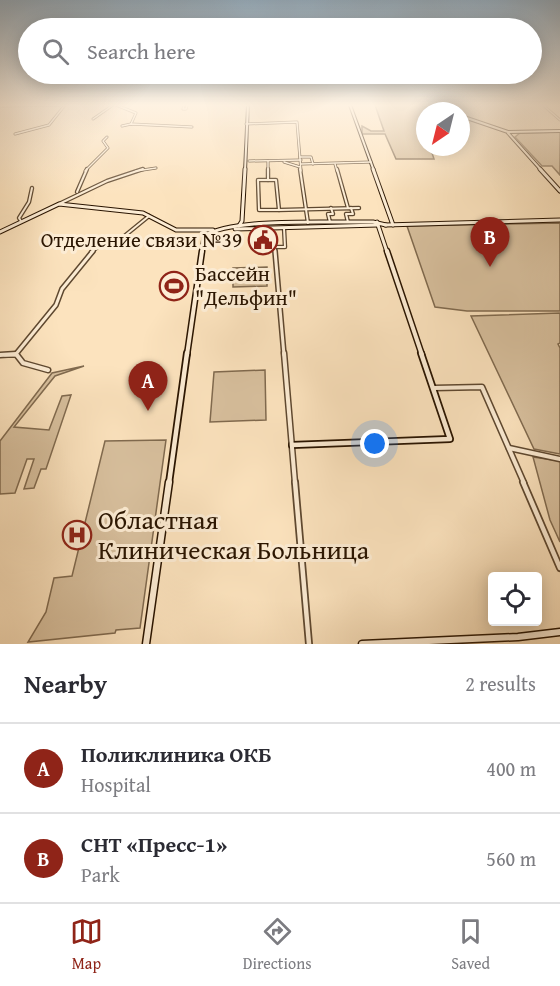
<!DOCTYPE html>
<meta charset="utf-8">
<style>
body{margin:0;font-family:"Gentium Book Plus",serif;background:#f2f2f3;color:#2b2b33}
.controls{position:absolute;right:18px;bottom:18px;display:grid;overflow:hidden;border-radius:6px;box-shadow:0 3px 15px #0003}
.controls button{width:54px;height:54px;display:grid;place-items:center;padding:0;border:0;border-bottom:2px solid #e1e1e2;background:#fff;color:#2b2b33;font:30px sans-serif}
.compass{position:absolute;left:416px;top:102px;width:54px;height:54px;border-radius:50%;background:#fff;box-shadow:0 3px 15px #0003;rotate:215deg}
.you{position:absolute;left:375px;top:444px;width:21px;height:21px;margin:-15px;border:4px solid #fff;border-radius:50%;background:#1a73e8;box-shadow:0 0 0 9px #1a73e833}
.badge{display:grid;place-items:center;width:39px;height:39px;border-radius:50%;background:#8f2418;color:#fff;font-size:20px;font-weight:700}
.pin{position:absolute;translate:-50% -50px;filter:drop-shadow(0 2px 3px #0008)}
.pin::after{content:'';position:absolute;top:32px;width:21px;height:18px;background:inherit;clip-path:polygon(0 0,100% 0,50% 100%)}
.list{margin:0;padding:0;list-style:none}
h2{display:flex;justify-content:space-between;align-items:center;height:78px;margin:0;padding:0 24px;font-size:26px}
h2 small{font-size:20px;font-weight:400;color:#7c7c81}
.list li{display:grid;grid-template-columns:39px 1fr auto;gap:18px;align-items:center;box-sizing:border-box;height:90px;padding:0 24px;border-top:2px solid #e1e1e2}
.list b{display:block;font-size:22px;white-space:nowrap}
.list p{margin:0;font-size:20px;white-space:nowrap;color:#7c7c81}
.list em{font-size:20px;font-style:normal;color:#7c7c81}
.icon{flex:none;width:33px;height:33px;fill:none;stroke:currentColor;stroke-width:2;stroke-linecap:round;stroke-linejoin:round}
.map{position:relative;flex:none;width:560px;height:644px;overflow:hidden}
.search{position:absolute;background:#fff;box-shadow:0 3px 15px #0003;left:18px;right:18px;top:18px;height:66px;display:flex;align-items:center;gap:15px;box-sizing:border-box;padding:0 21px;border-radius:33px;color:#7c7c81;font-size:22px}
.sheet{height:258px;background:#fff}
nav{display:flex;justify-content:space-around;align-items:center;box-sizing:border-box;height:84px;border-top:2px solid #e1e1e2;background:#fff;font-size:16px;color:#7c7c81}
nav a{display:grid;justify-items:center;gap:3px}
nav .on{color:#8f2418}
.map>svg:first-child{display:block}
.green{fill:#d8c09e;stroke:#806a4f;stroke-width:1.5}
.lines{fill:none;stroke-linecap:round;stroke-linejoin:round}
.street-far4-casing{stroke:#5e4830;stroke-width:3}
.street-far3-casing{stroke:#5e4830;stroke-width:4.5}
.street-far2-casing{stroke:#5e4830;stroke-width:6}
.street-far1-casing{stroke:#5e4830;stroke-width:7}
.street-casing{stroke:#5e4830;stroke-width:8}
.secondary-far4-casing{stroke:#291400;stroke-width:4}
.secondary-far3-casing{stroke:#291400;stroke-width:5}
.secondary-far2-casing{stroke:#291400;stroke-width:7}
.secondary-far1-casing{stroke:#291400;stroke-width:8}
.secondary-casing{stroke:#291400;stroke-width:9}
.street-far4{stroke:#fdedd5;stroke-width:1.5}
.street-far3{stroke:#fdedd5;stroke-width:2}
.street-far2{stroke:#fdedd5;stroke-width:3}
.street-far1{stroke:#fdedd5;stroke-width:4}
.street{stroke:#fdedd5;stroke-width:4.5}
.secondary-far4{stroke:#fdedd5;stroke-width:2}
.secondary-far3{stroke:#fdedd5;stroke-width:3}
.secondary-far2{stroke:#fdedd5;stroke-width:4}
.secondary-far1{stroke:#fdedd5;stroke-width:4.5}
.secondary{stroke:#fdedd5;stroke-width:6}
.labels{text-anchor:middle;stroke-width:6;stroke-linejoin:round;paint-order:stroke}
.poi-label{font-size:21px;fill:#291400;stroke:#fdedd5;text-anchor:end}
.near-poi-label{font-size:26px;fill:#291400;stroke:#fdedd5;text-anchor:start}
</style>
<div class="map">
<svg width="560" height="644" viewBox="0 0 560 644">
<rect width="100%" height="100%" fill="#fce3be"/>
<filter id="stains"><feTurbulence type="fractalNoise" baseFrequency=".00333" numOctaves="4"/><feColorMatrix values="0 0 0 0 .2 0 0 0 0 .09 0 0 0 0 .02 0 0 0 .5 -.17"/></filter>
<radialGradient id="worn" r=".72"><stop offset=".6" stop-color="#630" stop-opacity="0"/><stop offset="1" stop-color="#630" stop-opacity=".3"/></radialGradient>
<g class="green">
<path d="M375,105H420L427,107L429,111H425V147H430L434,159H396L385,134H362V126L371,131H384Z"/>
<path d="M560,132V175L552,166H542L515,137L520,133Z"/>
<path d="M560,223V311H467L435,307L407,226Z"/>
<path d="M267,267V286L233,287V268Z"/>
<path d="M560,313V343L558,344L560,348V454L534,449L471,316Z"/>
<path d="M84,366L55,376L14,427L49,430L62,396L71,395L46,469H41L34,488L24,489L34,459H27L15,493L0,494V441L52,373Z"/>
<path d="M265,370L266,420L210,422L214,372Z"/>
<path d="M166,440L140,628L116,630L115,633L28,642L46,612L54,578L72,576L105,441Z"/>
<path d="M533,457L560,461V542L550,520Z"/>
</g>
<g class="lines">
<g class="street-far4-casing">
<g id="street-far4">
<path d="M116,105L136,113L131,124"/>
<path d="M184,105L183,109H186L187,105"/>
<path d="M543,105L560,120"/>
<path d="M0,106L60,105"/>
<path d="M93,119L113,105"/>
<path d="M246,124L297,122L301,171"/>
<path d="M122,126L131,124L192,127"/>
<path d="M15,134L49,125L65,105"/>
<path d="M300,157H311L313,164"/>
<path d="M249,161L301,160"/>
<path d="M268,161V171"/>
<path d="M284,162L300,167"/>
<path d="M301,164L371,162"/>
<path d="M335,164L337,171"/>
<path d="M85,171L108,148L103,141L107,137"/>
<path d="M136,171L156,168"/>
</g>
</g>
<g class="street-far3-casing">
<g id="street-far3">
<path d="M268,169V180"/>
<path d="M300,169L308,223"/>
<path d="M337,169L348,208"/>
<path d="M258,180H276L279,210H259Z"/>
<path d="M77,192L87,169"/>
<path d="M59,204L107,181L143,169"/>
<path d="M279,210L359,208"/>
<path d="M21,221L19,218L29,202L32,188"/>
<path d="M330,222L328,214H333L331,208"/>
<path d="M348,222L346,214H353L351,208"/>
<path d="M91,252L106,241L122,238L149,216"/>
<path d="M275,252V247H285L284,228"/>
</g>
</g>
<g class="street-far2-casing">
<g id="street-far2">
<path d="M275,251L284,355"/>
<path d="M16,354L56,305L62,289L93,251"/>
<path d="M5,355H17"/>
</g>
</g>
<g class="street-far1-casing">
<g id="street-far1">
<path d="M284,353L295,483"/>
<path d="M0,355L16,354L23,363L48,370"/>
<path d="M434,388L482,387L524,483"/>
<path d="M509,448L560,459"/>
</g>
</g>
<g class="street-casing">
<g id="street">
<path d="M295,482L309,644"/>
<path d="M523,482L560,568"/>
</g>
</g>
<g class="secondary-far4-casing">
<g id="secondary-far4">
<path d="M350,105L374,171"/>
<path d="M428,105L447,111"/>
<path d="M461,116L508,132L560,131"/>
<path d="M508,133L542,171"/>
<path d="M245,171L248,105"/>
</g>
</g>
<g class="secondary-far3-casing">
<g id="secondary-far3">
<path d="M373,169L393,225"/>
<path d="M540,169L560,191"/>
<path d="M377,222L387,252"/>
<path d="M385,225L560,220"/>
<path d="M239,226L242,221L245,169"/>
<path d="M235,229L378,225"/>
<path d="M0,232L59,204L143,213L176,230H213"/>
<path d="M202,252L204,236C234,217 334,223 373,222L386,225"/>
</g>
</g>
<g class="secondary-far2-casing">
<g id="secondary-far2">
<path d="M387,251L422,355"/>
<path d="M187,355L202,251"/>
</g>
</g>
<g class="secondary-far1-casing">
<g id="secondary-far1">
<path d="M292,445L450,439L421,353"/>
<path d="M169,483L187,353"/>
</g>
</g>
<g class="secondary-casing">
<g id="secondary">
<path d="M146,644L169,482"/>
<path d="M362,644L518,637L560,632"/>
</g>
</g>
<use href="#street-far4" class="street-far4"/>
<use href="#street-far3" class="street-far3"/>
<use href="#street-far2" class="street-far2"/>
<use href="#street-far1" class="street-far1"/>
<use href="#street" class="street"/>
<use href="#secondary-far4" class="secondary-far4"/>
<use href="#secondary-far3" class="secondary-far3"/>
<use href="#secondary-far2" class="secondary-far2"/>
<use href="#secondary-far1" class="secondary-far1"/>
<use href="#secondary" class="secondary"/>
</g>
<linearGradient id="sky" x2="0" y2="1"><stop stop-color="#93abbd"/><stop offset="0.54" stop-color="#fef2e2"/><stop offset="1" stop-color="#fef2e2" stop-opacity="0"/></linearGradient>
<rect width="560" height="195" fill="url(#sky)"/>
<defs>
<g id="civic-ring" transform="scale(1.5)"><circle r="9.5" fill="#fdedd5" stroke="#8f2418" stroke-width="1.5"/><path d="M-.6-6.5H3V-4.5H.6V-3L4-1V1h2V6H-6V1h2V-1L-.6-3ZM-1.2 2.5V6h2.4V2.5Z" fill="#8f2418"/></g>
<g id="stadium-ring" transform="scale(1.5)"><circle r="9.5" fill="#fdedd5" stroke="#8f2418" stroke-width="1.5"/><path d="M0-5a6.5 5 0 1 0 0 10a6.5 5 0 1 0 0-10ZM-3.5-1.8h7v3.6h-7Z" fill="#8f2418"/></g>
<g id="hospital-ring" transform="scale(1.5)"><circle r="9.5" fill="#fdedd5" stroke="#8f2418" stroke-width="1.5"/><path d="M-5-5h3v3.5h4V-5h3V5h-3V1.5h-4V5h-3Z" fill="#8f2418"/></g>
</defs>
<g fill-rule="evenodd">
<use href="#civic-ring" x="263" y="240"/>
<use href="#stadium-ring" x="174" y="286"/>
<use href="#hospital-ring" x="77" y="535"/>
</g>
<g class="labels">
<g class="poi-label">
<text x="242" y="247">Отделение связи №39</text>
<text x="195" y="281" text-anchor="start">Бассейн<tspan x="195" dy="24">"Дельфин"</tspan></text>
</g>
<g class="near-poi-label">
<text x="98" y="529">Областная<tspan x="98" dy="30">Клиническая Больница</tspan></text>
</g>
</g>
<rect width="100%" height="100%" filter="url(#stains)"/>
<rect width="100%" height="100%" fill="url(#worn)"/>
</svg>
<div class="controls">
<button><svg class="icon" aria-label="locate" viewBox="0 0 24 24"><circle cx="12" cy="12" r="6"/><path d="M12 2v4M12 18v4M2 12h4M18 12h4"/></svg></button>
</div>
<svg class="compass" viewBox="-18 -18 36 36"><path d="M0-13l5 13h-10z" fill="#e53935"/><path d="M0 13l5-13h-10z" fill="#7c7c81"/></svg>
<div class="you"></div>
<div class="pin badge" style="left:148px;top:411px">A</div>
<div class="pin badge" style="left:490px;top:267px">B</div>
<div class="search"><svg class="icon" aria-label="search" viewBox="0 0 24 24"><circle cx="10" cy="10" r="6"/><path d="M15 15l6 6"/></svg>Search here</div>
</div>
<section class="sheet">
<h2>Nearby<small>2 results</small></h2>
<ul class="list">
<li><span class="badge">A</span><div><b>Поликлиника ОКБ</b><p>Hospital</p></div><em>400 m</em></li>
<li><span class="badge">B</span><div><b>СНТ «Пресс-1»</b><p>Park</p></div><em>560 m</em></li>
</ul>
</section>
<nav>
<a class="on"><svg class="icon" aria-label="map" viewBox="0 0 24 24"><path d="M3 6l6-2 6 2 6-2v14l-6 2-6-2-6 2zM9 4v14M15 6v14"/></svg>Map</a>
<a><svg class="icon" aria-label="directions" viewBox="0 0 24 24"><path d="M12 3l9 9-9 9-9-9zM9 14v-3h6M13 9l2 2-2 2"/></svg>Directions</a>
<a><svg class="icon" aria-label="saved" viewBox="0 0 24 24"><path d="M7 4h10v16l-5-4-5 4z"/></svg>Saved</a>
</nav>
